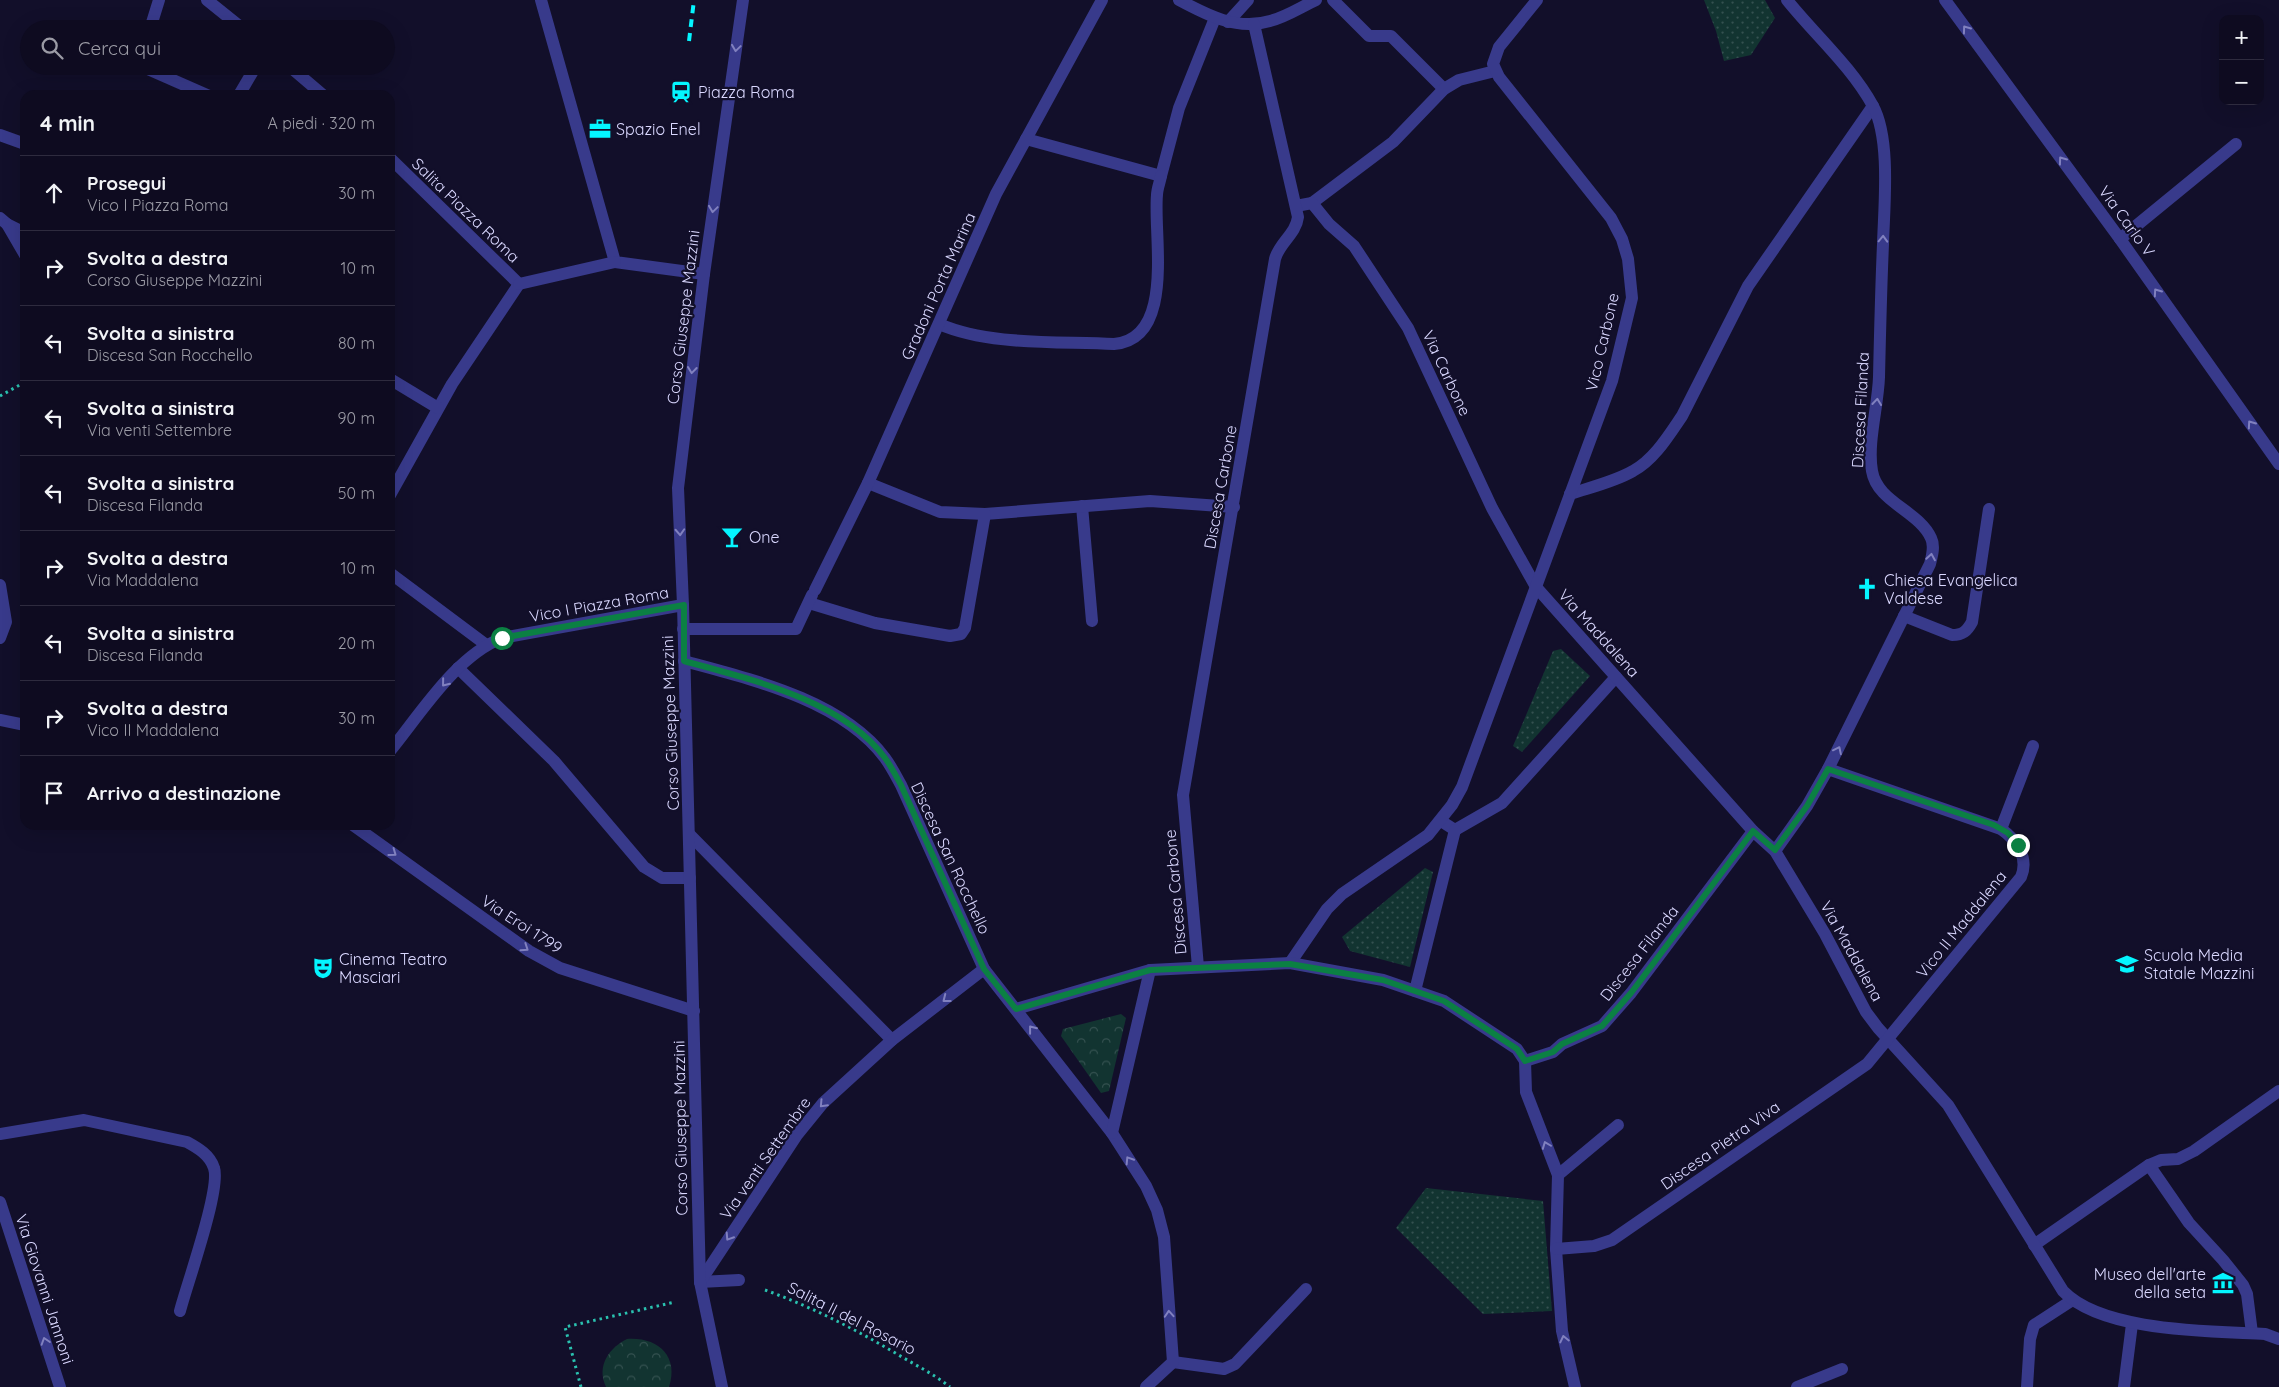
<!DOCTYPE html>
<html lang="it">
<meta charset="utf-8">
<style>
body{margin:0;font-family:Quicksand,sans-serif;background:#1c192d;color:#f1f3f6}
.controls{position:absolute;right:15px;top:15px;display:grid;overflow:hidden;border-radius:10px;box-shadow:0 5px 20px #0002}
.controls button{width:45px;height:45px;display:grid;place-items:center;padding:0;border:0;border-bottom:1px solid #2e2b3e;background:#0e0b20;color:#f1f3f6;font:25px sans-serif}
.stop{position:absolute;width:15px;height:15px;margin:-11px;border:4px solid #0b8043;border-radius:50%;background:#fff}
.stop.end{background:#0b8043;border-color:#fff;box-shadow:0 1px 5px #0008}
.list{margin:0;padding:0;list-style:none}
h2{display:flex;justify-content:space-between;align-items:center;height:65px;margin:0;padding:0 20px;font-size:21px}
h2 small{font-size:16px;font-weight:400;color:#9b9ba5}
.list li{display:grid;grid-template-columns:32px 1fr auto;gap:15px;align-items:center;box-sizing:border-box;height:75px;padding:0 20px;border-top:1px solid #2e2b3e}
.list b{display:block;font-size:19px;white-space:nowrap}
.list p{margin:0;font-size:16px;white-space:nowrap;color:#9b9ba5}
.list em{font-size:16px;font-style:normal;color:#9b9ba5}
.icon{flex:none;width:28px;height:28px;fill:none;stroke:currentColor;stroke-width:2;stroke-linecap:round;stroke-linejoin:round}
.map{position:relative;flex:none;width:2279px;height:1387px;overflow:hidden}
.search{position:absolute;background:#0e0b20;box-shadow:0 5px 20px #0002;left:20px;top:20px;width:375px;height:55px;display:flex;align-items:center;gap:12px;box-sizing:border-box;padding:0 18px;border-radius:28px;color:#9b9ba5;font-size:19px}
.panel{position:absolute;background:#0e0b20;box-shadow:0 5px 20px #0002;left:20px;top:90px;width:375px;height:740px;border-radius:15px}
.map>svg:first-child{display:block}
.grass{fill:url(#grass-dots)}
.forest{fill:url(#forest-crowns)}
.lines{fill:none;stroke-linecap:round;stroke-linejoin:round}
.path{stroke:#2ac1af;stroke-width:3;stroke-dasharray:2.5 4;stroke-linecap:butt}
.service{stroke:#383a8b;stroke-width:12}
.minor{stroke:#383a8b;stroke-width:12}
.rail{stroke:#04f5ff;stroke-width:4;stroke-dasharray:8 6;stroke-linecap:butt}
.oneway{stroke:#8181bf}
.route{stroke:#0b8043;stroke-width:6}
.labels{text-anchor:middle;stroke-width:4.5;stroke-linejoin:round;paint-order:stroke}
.poi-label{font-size:16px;fill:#dad8ff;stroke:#120f2a;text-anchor:start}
.street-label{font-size:16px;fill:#dad8ff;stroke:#120f2a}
</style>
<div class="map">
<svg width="2279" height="1387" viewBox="0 0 2279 1387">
<defs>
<pattern id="grass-dots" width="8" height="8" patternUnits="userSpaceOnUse" patternTransform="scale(1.25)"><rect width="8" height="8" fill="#123431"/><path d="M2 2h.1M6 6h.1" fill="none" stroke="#345150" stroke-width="1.8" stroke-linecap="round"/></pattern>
<pattern id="forest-crowns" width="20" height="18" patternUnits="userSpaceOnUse" patternTransform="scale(1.25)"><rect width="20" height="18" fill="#123431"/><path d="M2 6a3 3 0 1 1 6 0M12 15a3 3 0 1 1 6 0" fill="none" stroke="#345150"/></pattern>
</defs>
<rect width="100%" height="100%" fill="#120f2a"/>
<g class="grass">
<path d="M1704,0H1765L1775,18L1751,55L1724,61L1716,31Z"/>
<path d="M1561,649L1590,676L1522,752L1513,746L1553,651Z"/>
<path d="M1425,868L1433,872L1410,967L1350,951L1342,937Z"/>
<path d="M1426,1188L1543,1201L1552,1311L1483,1314L1396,1228Z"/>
</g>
<g class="forest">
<path d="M1121,1014L1126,1018L1109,1091L1101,1093L1061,1036L1063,1029Z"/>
<path d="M627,1339C658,1337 679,1356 669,1387H606C596,1366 609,1348 627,1339Z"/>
</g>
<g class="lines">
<g class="path">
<path d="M0,396L25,382"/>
<path d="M765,1290C812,1307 855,1329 897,1354C915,1365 934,1374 950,1387"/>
<path d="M581,1387L565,1327L675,1302"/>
</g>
<g class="service">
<path d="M207,0L243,29"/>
<path d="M1333,0L1369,36H1391L1444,89"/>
<path d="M1228,22L1248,0"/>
<path d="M150,29L159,0"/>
<path d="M141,66L207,95"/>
<path d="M289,66L323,95"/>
<path d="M239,95L256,66"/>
<path d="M0,135L25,144"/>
<path d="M1026,139L1161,176L1179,108L1215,18"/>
<path d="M390,158L519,284L452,384L390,495"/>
<path d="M1312,203L1393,142L1444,89L1459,80L1495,71"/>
<path d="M1296,206L1312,203L1329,224L1354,246L1408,328L1492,508L1536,587"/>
<path d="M0,218L7,224L25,233"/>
<path d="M7,224L25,255"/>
<path d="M2120,239L2236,144"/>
<path d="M939,324C990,346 1058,341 1114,344C1176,339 1153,235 1157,195C1157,189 1160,182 1161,176"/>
<path d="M390,379L438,408"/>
<path d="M1570,494C1591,487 1614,482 1633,471C1654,460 1669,435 1682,416L1748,286L1873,106"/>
<path d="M1082,506L1092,621"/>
<path d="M985,514L1150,501L1234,507"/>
<path d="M390,573L485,644"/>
<path d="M809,603L875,623L950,636L961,634L965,628L985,514L940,512L868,483"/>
<path d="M1904,616L1952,635C1963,635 1967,631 1972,622L1989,509"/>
<path d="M683,629H796L812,595"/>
<path d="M458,668L554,761L644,867L662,878H690"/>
<path d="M1441,821L1455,830L1502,803L1616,677"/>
<path d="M2001,829L2033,746"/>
<path d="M689,834L892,1040"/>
<path d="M1415,991L1455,830"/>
<path d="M1525,1061L1553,1052L1562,1044L1602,1026L1631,993L1753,831"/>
<path d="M0,1134L84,1120L187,1142C198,1148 210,1155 214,1168C221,1189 187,1284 180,1311"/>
<path d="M2149,1165L2189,1223L2223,1260L2243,1285L2247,1294L2252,1333"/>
<path d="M1558,1175L1618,1125"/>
<path d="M2034,1245L2149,1165L2161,1160L2178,1159L2194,1151L2279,1091"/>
<path d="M700,1282L739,1280"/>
<path d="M1173,1362L1224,1369L1235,1364L1306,1289"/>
<path d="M1797,1387L1842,1369"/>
<path d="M2027,1387L2030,1339L2034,1325L2071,1301"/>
<path d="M2124,1387L2132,1324"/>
</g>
<g class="minor">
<path d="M541,0L615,262L704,274"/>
<path d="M1179,0C1207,15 1237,31 1270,21C1286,17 1301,7 1316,0"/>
<path d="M1945,0L2120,239L2279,464"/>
<path d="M519,284L615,262"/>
<path d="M0,585L6,622L0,638"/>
<path d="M1536,587L1753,831L1775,851L1825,934L1866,1012L1878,1028L1948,1105L2063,1291C2102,1332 2210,1331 2265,1334L2279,1339"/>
<path d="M815,590L868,483L996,194L1102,0"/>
<path d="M684,661C750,679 842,700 885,758C891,766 896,776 901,785L984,969L1112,1133L1146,1186L1157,1210L1164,1237L1173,1362L1146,1387"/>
<path d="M0,720L25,725"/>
<path d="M390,751C421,713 456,656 502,638L683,605"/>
<path d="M353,825L529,951L560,968L694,1011"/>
<path d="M1775,851L1807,806L1828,769L1930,564C1932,556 1935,546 1931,538C1919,511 1877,502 1872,471C1867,443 1878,407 1879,377C1880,333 1881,289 1883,244C1884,207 1891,139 1873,106C1851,66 1815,35 1787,0"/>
<path d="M1290,963L1327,909L1342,894L1428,835L1452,805L1462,787L1612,381L1632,298L1628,259L1622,239L1611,218L1499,77L1493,64L1499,47L1537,0"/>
<path d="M1198,967L1183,795L1275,259C1279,243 1296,234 1298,217L1254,24"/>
<path d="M1016,1009L1150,970L1290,963L1383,980L1444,1001L1517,1049L1525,1061L1526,1092L1558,1175L1556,1249L1562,1331L1575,1387"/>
<path d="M1112,1133L1150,970"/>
<path d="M0,1202L60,1387"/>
<path d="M1556,1249L1594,1246L1612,1240L1867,1064L2021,877C2029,858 2017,840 2001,829L1828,769"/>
<path d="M700,1282L797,1135L823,1103L892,1040L984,969"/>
<path d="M722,1387L700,1282L683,605L678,488L704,274L743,0"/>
</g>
<path class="rail" d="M689,41L694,0"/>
</g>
<defs><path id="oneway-chevron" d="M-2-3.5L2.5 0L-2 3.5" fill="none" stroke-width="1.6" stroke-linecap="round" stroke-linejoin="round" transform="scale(1.25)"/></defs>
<g class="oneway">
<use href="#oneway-chevron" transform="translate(1966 29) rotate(-126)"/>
<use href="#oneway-chevron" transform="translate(736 48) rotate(98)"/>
<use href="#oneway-chevron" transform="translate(2062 160) rotate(-126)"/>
<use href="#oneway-chevron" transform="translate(713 209) rotate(98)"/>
<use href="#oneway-chevron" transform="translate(1883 239) rotate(-88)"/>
<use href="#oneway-chevron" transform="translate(2157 292) rotate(-125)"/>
<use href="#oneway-chevron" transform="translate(692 370) rotate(97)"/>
<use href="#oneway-chevron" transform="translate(1877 402) rotate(-84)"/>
<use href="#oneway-chevron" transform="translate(2251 424) rotate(-125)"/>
<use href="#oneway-chevron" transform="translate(680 532) rotate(87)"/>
<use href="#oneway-chevron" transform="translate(1931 557) rotate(-81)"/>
<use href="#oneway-chevron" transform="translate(445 683) rotate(129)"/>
<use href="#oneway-chevron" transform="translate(1838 750) rotate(-64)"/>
<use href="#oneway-chevron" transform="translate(393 853) rotate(36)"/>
<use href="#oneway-chevron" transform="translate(525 948) rotate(34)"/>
<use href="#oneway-chevron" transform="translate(946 999) rotate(142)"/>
<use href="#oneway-chevron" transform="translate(1032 1029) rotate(-128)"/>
<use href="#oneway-chevron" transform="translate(823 1104) rotate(133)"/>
<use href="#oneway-chevron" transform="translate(1546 1145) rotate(-111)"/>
<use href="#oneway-chevron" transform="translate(1129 1160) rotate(-122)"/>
<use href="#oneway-chevron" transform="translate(729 1237) rotate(123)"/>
<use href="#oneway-chevron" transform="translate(1169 1314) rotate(-94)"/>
<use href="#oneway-chevron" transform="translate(1564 1339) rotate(-103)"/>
<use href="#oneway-chevron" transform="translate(45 1341) rotate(-108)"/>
</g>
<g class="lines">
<path class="route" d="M502,638L684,605V661C749,679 843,700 885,758C891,766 896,776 901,785L984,969L1016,1009L1150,970L1290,964L1383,980L1444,1001L1517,1049L1525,1061L1553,1052L1562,1044L1602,1026L1631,993L1753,831L1775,850L1807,806L1828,769L1994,825L2008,833L2018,845"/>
</g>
<defs>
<g id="station-bare" transform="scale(1.725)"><path d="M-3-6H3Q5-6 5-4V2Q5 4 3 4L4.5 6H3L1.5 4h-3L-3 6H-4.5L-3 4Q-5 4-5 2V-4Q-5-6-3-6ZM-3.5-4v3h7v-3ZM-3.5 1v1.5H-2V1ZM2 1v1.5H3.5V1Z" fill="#04f5ff" stroke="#120f2a" stroke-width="2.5" paint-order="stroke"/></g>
<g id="office-bare" transform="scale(1.725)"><path d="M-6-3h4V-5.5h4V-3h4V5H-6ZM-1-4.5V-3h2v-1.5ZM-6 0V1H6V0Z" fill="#04f5ff" stroke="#120f2a" stroke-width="2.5" paint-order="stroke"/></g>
<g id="bar-bare" transform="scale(1.725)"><path d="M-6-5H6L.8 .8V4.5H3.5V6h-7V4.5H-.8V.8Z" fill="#04f5ff" stroke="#120f2a" stroke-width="2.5" paint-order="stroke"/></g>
<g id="church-bare" transform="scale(1.725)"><path d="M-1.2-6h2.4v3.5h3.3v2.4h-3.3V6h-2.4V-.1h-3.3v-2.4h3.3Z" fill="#04f5ff" stroke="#120f2a" stroke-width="2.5" paint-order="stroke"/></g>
<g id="school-bare" transform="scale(1.725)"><path d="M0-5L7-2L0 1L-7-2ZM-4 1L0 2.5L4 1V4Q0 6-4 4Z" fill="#04f5ff" stroke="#120f2a" stroke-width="2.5" paint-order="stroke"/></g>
<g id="theatre-bare" transform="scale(1.725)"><path d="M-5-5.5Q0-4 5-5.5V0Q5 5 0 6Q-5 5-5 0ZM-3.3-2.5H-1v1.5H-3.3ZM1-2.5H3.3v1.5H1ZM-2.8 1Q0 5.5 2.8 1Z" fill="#04f5ff" stroke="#120f2a" stroke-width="2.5" paint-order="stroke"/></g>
<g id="museum-bare" transform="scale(1.725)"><path d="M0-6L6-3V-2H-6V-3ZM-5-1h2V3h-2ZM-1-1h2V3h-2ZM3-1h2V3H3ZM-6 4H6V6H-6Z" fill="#04f5ff" stroke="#120f2a" stroke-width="2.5" paint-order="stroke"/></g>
</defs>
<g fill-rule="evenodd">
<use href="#station-bare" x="681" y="92"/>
<use href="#office-bare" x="600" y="129"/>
<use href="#bar-bare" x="732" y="537"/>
<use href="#church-bare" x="1867" y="589"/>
<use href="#school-bare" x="2127" y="964"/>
<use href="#theatre-bare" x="323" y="968"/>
<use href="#museum-bare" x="2223" y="1283"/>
</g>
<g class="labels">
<g class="poi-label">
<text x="698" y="98">Piazza Roma</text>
<text x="616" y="135">Spazio Enel</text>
<text x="749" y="543">One</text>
<text x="1884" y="586">Chiesa Evangelica<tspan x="1884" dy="18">Valdese</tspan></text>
<text x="2144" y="961">Scuola Media<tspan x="2144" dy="18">Statale Mazzini</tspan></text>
<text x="339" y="965">Cinema Teatro<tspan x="339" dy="18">Masciari</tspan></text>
<text x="2206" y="1280" text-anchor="end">Museo dell'arte<tspan x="2206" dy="18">della seta</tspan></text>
</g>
<g class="street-label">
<text transform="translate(466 210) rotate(44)" y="6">Salita Piazza Roma</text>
<text transform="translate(2127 221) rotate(54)" y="6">Via Carlo V</text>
<text transform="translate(938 286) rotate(-66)" y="6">Gradoni Porta Marina</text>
<text transform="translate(683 317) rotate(-83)" y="6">Corso Giuseppe Mazzini</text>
<text transform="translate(1602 342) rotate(-77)" y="6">Vico Carbone</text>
<text transform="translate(1447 373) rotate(65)" y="6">Via Carbone</text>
<text transform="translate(1860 410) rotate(-87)" y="6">Discesa Filanda</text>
<text transform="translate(1220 487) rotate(-80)" y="6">Discesa Carbone</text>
<text transform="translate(599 604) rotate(-10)" y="6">Vico I Piazza Roma</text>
<text transform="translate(1599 633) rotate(48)" y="6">Via Maddalena</text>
<text transform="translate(670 723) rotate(-92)" y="6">Corso Giuseppe Mazzini</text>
<text transform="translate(951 858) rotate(65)" y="6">Discesa San Rocchello</text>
<text transform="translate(1175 892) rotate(-95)" y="6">Discesa Carbone</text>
<text transform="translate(522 924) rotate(33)" y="6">Via Eroi 1799</text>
<text transform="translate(1961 924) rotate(-51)" y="6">Vico II Maddalena</text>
<text transform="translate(1852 951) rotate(61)" y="6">Via Maddalena</text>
<text transform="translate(1639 953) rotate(-52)" y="6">Discesa Filanda</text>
<text transform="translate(680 1128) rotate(-91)" y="6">Corso Giuseppe Mazzini</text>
<text transform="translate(1720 1145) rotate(-35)" y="6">Discesa Pietra Viva</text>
<text transform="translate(765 1158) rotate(-55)" y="6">Via venti Settembre</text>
<text transform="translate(45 1289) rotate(72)" y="6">Via Giovanni Jannoni</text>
<text transform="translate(852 1318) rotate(27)" y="6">Salita II del Rosario</text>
</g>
</g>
</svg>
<div class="controls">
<button>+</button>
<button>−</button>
</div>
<div class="stop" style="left:502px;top:638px"></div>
<div class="stop end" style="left:2018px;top:845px"></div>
<div class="search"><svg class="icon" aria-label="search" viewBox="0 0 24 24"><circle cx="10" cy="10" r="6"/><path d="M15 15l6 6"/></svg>Cerca qui</div>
<section class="panel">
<h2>4 min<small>A piedi · 320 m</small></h2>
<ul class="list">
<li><svg class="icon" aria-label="ahead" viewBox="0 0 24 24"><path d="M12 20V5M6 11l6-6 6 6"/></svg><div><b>Prosegui</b><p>Vico I Piazza Roma</p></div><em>30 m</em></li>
<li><svg class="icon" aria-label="right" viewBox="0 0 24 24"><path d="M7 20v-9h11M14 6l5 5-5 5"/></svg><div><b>Svolta a destra</b><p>Corso Giuseppe Mazzini</p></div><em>10 m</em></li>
<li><svg class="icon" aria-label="left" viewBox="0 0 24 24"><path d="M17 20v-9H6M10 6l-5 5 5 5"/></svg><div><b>Svolta a sinistra</b><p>Discesa San Rocchello</p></div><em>80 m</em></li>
<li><svg class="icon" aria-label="left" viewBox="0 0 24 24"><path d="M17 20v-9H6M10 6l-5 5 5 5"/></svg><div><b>Svolta a sinistra</b><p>Via venti Settembre</p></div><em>90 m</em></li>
<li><svg class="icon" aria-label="left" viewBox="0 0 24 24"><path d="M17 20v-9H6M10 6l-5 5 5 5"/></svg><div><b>Svolta a sinistra</b><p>Discesa Filanda</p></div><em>50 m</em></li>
<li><svg class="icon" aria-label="right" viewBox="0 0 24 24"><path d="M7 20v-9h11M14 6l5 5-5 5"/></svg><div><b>Svolta a destra</b><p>Via Maddalena</p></div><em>10 m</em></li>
<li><svg class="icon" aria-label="left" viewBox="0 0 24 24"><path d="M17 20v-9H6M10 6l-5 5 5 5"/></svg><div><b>Svolta a sinistra</b><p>Discesa Filanda</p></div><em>20 m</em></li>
<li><svg class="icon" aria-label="right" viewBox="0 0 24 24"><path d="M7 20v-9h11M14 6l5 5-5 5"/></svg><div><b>Svolta a destra</b><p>Vico II Maddalena</p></div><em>30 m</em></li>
<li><svg class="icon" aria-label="arrive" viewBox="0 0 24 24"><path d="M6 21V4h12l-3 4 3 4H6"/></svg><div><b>Arrivo a destinazione</b></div></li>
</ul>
</section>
</div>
